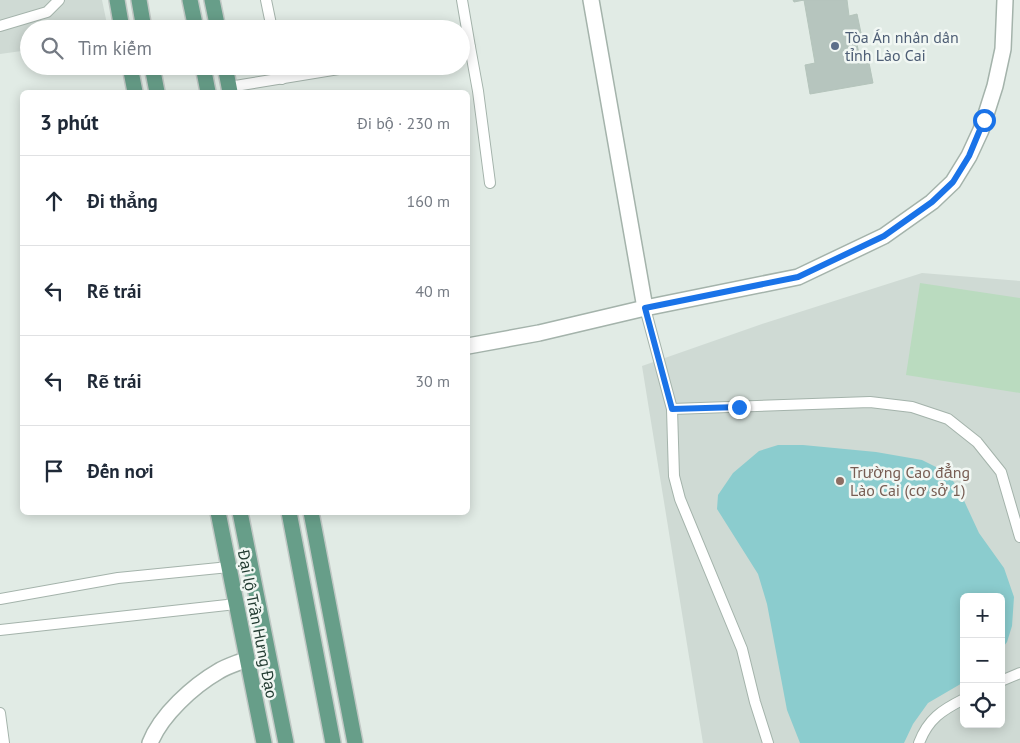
<!DOCTYPE html>
<html lang="vi">
<meta charset="utf-8">
<style>
body{margin:0;font-family:"PT Sans",sans-serif;background:#f2f2f3;color:#1f2937}
.controls{position:absolute;right:15px;bottom:15px;display:grid;overflow:hidden;border-radius:8px;box-shadow:0 2px 12px #0003}
.controls button{width:45px;height:45px;display:grid;place-items:center;padding:0;border:0;border-bottom:1px solid #e0e1e3;background:#fff;color:#1f2937;font:25px sans-serif}
.stop{position:absolute;width:15px;height:15px;margin:-11px;border:4px solid #1a73e8;border-radius:50%;background:#fff}
.stop.end{background:#1a73e8;border-color:#fff;box-shadow:0 1px 5px #0008}
.list{margin:0;padding:0;list-style:none}
h2{display:flex;justify-content:space-between;align-items:center;height:65px;margin:0;padding:0 20px;font-size:21px}
h2 small{font-size:16px;font-weight:400;color:#747a83}
.list li{display:grid;grid-template-columns:32px 1fr auto;gap:15px;align-items:center;box-sizing:border-box;height:90px;padding:0 20px;border-top:1px solid #e0e1e3}
.list b{display:block;font-size:19px;white-space:nowrap}
.list em{font-size:16px;font-style:normal;color:#747a83}
.icon{flex:none;width:28px;height:28px;fill:none;stroke:currentColor;stroke-width:2;stroke-linecap:round;stroke-linejoin:round}
.map{position:relative;flex:none;width:1020px;height:743px;overflow:hidden}
.search{position:absolute;background:#fff;box-shadow:0 2px 12px #0003;left:20px;top:20px;width:450px;height:55px;display:flex;align-items:center;gap:12px;box-sizing:border-box;padding:0 18px;border-radius:28px;color:#747a83;font-size:19px}
.panel{position:absolute;background:#fff;box-shadow:0 2px 12px #0003;left:20px;top:90px;width:450px;height:425px;border-radius:8px}
.map>svg:first-child{display:block}
.built{fill:#cfdad4;fill-rule:evenodd}
.green{fill:#badbbf}
.water{fill:#8bccce}
.building{fill:#b6c5be;stroke:#b4c4bb}
.lines{fill:none;stroke-linecap:round;stroke-linejoin:round}
.lane-casing{stroke:#a4b3ab;stroke-width:12}
.street-casing{stroke:#a4b3ab;stroke-width:18}
.primary-casing{stroke:#c1c8c5;stroke-width:18}
.lane{stroke:#fff;stroke-width:10}
.street{stroke:#fff;stroke-width:15}
.primary{stroke:#679e89;stroke-width:15}
.route{stroke:#1a73e8;stroke-width:6}
.service-dot{fill:#5c6f8a;stroke:#f1f7f3;stroke-width:2}
.education-dot{fill:#8d6e63;stroke:#f1f7f3;stroke-width:2}
.labels{text-anchor:middle;stroke-width:5;stroke-linejoin:round;paint-order:stroke}
.service-label{font-size:16px;fill:#4e5e75;stroke:#f1f7f3;text-anchor:start}
.education-label{font-size:16px;fill:#785e54;stroke:#f1f7f3;text-anchor:start}
.street-label{font-size:16px;fill:#223b31;stroke:#f1f7f3}
</style>
<div class="map">
<svg width="1020" height="743" viewBox="0 0 1020 743">
<rect width="100%" height="100%" fill="#e1ebe5"/>
<g class="built">
<path d="M0,0H102L108,29H29V50L0,54Z"/>
<path d="M922,273L1020,281V743H703L642,366L762,324ZM964,597H1001V724H964Z"/>
</g>
<path class="green" d="M920,283L1020,298V393L906,375Z"/>
<path class="water" d="M778,445H803L876,452L922,460L948,473L960,492L979,533L1004,568L1014,597L1012,626L1007,642L1001,650V597H964V682L928,703L913,724L904,743H800L787,710L767,604L758,574L717,509L718,495L733,473L759,451Z"/>
<path class="building" d="M793,0H847L849,16L857,14L861,33L855,34L860,59L868,58L873,83L810,94L805,65L815,63L804,0L794,2Z"/>
<g class="lines">
<g class="lane-casing">
<g id="lane">
<path d="M266,0L272,29"/>
<path d="M0,26L47,12L59,0"/>
<path d="M470,47L478,91L490,183"/>
<path d="M461,48L470,47L462,0"/>
<path d="M280,66L282,79"/>
<path d="M229,87L357,66"/>
<path d="M645,308L672,409L674,476L680,499L742,649L755,702L768,743"/>
<path d="M672,409L870,402L912,407L948,419L977,442L1001,472L1020,537"/>
<path d="M0,599L118,578L229,567"/>
<path d="M0,630L236,604"/>
<path d="M1001,681L1020,673"/>
<path d="M0,713L4,743"/>
<path d="M919,743C928,719 942,710 964,699"/>
</g>
</g>
<g class="street-casing">
<g id="street">
<path d="M591,0L645,308"/>
<path d="M468,346L539,333L645,308L798,277L884,236L932,202L953,182L969,156L981,130L995,86L1003,49L1005,0"/>
<path d="M150,743C161,715 193,686 219,671C227,666 238,663 247,659"/>
</g>
</g>
<g class="primary-casing">
<g id="primary">
<path d="M117,0L122,29"/>
<path d="M139,0L144,29"/>
<path d="M190,0L196,29"/>
<path d="M212,0L218,29"/>
<path d="M130,66L135,92"/>
<path d="M152,66L157,92"/>
<path d="M203,66L208,92"/>
<path d="M225,66L230,92"/>
<path d="M218,512L264,743"/>
<path d="M240,512L286,743"/>
<path d="M289,512L333,743"/>
<path d="M311,512L355,743"/>
</g>
</g>
<use href="#lane" class="lane"/>
<use href="#street" class="street"/>
<use href="#primary" class="primary"/>
</g>
<g class="lines">
<path class="route" d="M739,407L672,409L645,308L798,277L884,236L932,202L953,182L969,156L984,120"/>
</g>
<circle class="service-dot" cx="835" cy="46" r="5"/>
<circle class="education-dot" cx="840" cy="481" r="5"/>
<g class="labels">
<g class="service-label">
<text x="845" y="43">Tòa Án nhân dân<tspan x="845" dy="18">tỉnh Lào Cai</tspan></text>
</g>
<g class="education-label">
<text x="850" y="478">Trường Cao đẳng<tspan x="850" dy="18">Lào Cai (cơ sở 1)</tspan></text>
</g>
<g class="street-label">
<text transform="translate(258 624) rotate(79)" y="6">Đại lộ Trần Hưng Đạo</text>
</g>
</g>
</svg>
<div class="controls">
<button>+</button>
<button>−</button>
<button><svg class="icon" aria-label="locate" viewBox="0 0 24 24"><circle cx="12" cy="12" r="6"/><path d="M12 2v4M12 18v4M2 12h4M18 12h4"/></svg></button>
</div>
<div class="stop" style="left:984px;top:120px"></div>
<div class="stop end" style="left:739px;top:407px"></div>
<div class="search"><svg class="icon" aria-label="search" viewBox="0 0 24 24"><circle cx="10" cy="10" r="6"/><path d="M15 15l6 6"/></svg>Tìm kiếm</div>
<section class="panel">
<h2>3 phút<small>Đi bộ · 230 m</small></h2>
<ul class="list">
<li><svg class="icon" aria-label="ahead" viewBox="0 0 24 24"><path d="M12 20V5M6 11l6-6 6 6"/></svg><div><b>Đi thẳng</b></div><em>160 m</em></li>
<li><svg class="icon" aria-label="left" viewBox="0 0 24 24"><path d="M17 20v-9H6M10 6l-5 5 5 5"/></svg><div><b>Rẽ trái</b></div><em>40 m</em></li>
<li><svg class="icon" aria-label="left" viewBox="0 0 24 24"><path d="M17 20v-9H6M10 6l-5 5 5 5"/></svg><div><b>Rẽ trái</b></div><em>30 m</em></li>
<li><svg class="icon" aria-label="arrive" viewBox="0 0 24 24"><path d="M6 21V4h12l-3 4 3 4H6"/></svg><div><b>Đến nơi</b></div></li>
</ul>
</section>
</div>
